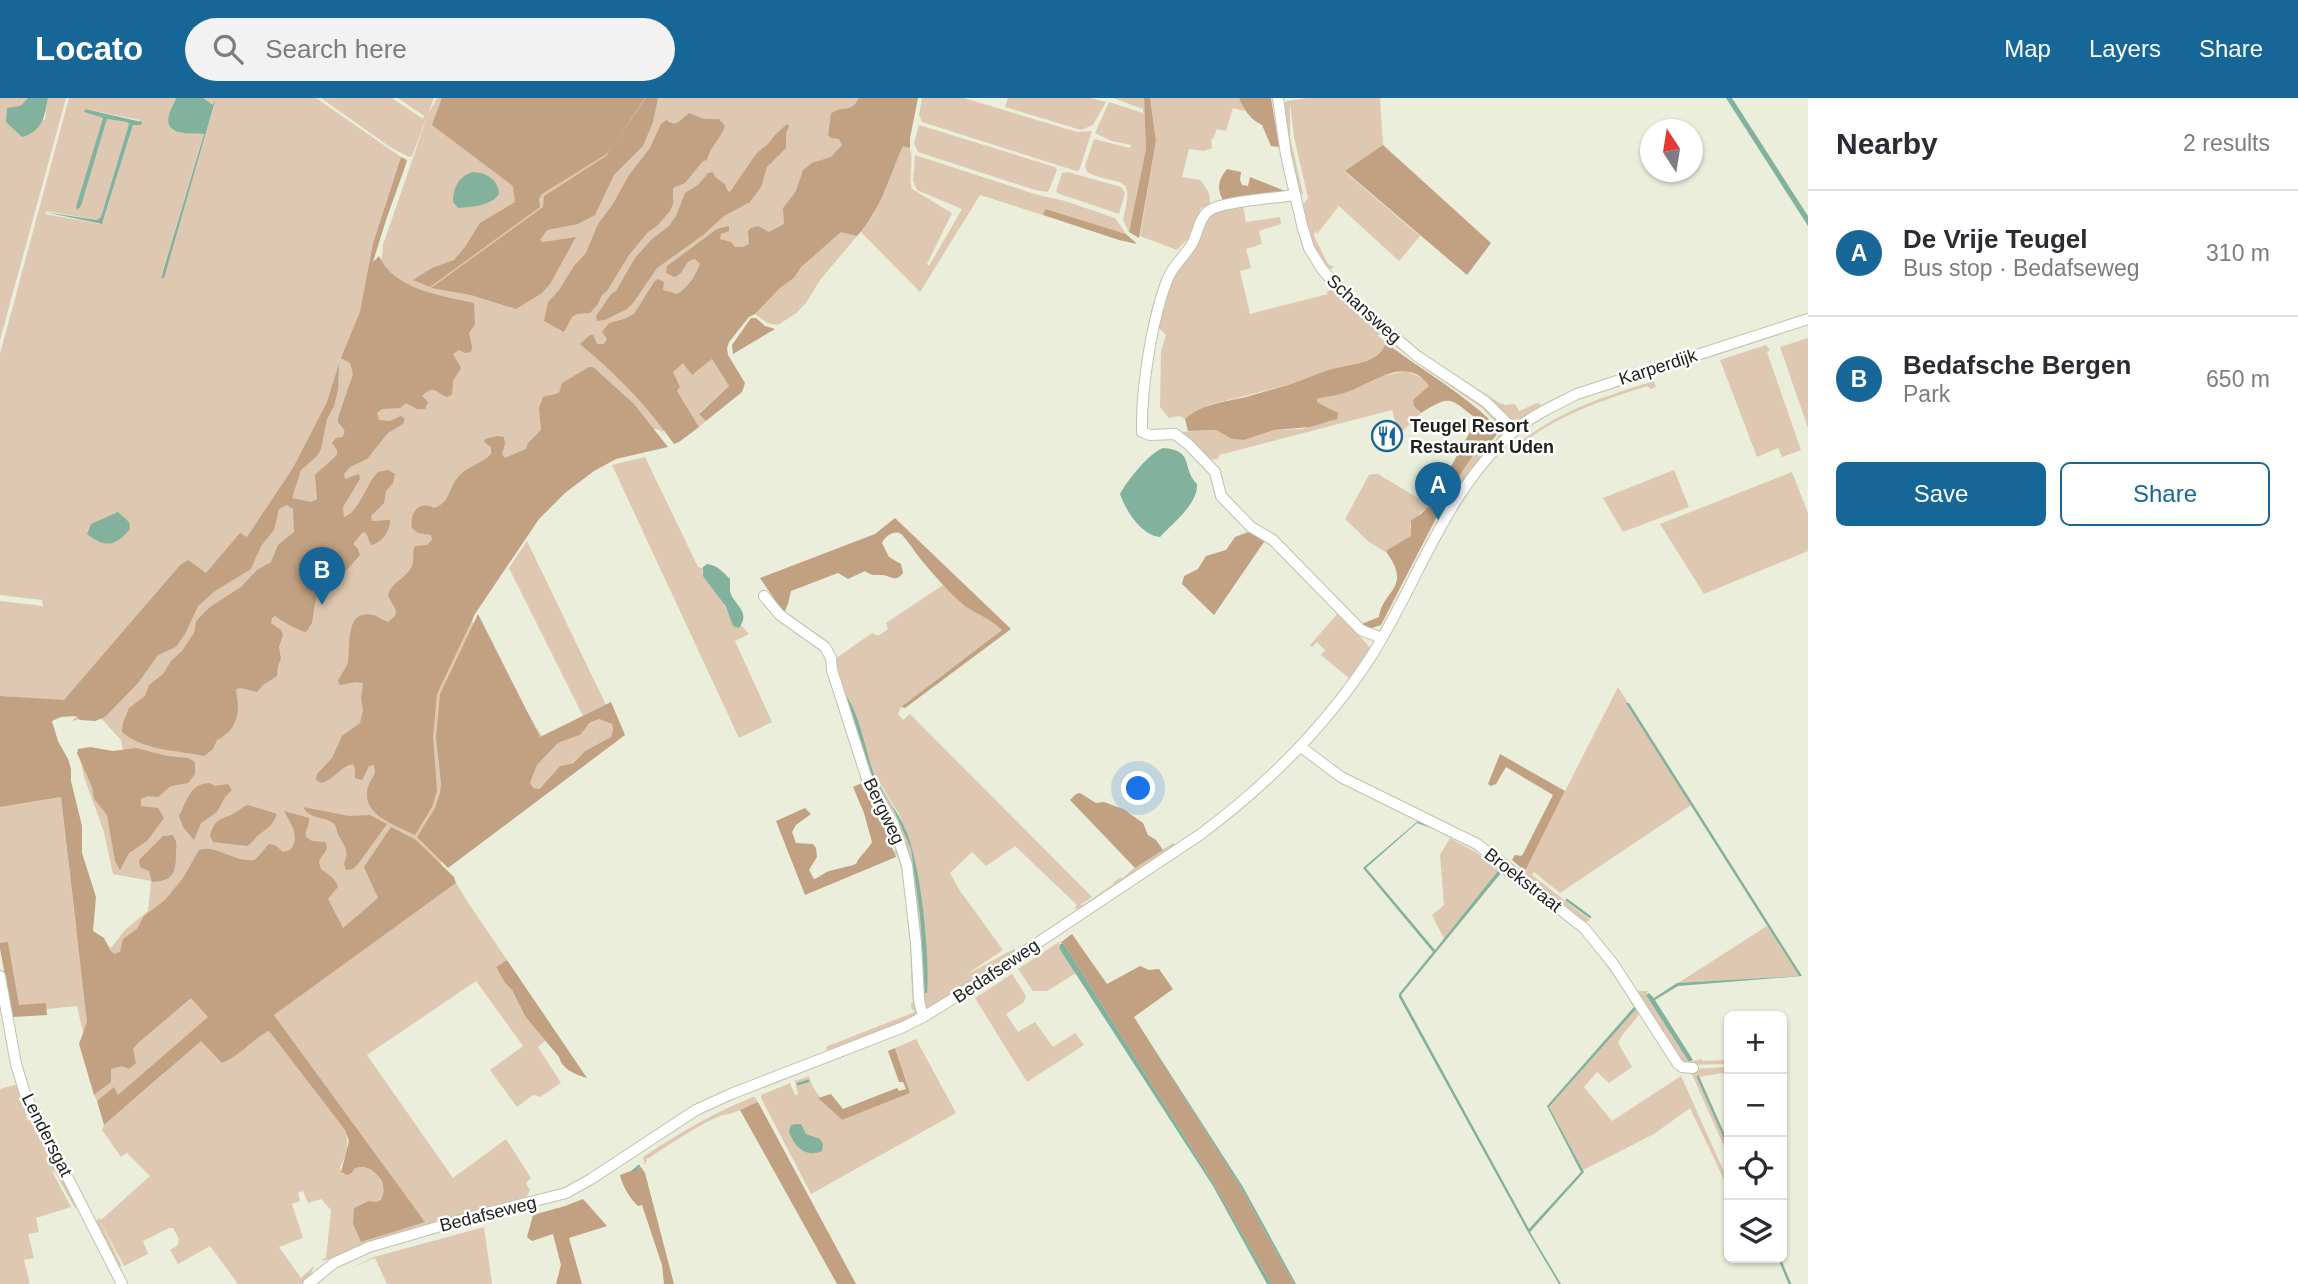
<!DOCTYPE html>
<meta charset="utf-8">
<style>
body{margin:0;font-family:Helvetica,sans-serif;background:#f2f2f3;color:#2b2b33}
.controls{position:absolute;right:21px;bottom:21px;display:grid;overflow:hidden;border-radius:10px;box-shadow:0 2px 5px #0004}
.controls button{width:63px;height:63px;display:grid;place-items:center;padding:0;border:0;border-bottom:2px solid #e1e1e2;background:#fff;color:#2b2b33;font:35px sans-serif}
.compass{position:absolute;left:1640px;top:21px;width:63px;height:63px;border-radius:50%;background:#fff;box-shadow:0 2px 5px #0004;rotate:348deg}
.you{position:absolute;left:1139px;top:691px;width:24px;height:24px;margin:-18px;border:5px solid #fff;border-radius:50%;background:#1a73e8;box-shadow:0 0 0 10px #1a73e833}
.badge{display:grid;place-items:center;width:46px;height:46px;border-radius:50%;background:#166698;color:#fff;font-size:23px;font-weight:700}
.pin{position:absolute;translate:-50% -58px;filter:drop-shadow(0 2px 4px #0008)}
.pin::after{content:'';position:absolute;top:37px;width:24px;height:21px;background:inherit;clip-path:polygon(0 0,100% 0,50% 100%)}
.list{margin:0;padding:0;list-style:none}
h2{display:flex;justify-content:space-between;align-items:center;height:91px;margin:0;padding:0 28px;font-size:30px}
h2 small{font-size:23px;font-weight:400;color:#7c7c81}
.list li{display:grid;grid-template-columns:46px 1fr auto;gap:21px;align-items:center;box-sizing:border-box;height:126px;padding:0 28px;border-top:2px solid #e1e1e2}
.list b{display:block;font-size:26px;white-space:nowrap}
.list p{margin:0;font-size:23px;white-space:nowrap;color:#7c7c81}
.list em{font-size:23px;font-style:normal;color:#7c7c81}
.actions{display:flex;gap:14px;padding:21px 28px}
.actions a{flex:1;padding:16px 0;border:2px solid #166698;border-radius:10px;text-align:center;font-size:24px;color:#166698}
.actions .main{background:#166698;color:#fff}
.icon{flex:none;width:38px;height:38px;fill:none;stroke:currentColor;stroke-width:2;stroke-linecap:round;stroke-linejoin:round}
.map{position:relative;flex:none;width:1808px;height:1186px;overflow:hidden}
header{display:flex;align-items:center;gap:42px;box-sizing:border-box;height:98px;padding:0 35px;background:#166698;color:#fff}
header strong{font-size:33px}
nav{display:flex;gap:38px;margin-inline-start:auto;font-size:24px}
.search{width:490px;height:63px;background:#f2f2f3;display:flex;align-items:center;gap:18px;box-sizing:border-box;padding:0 24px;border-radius:38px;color:#7c7c81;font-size:26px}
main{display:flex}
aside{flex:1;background:#fff}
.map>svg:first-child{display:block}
.green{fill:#dec8b1;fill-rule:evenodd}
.forest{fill:#c1a181;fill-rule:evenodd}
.water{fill:#82b29e}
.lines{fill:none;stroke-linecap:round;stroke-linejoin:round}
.stream{stroke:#82b29e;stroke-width:2.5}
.minor-casing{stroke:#bec2af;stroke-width:12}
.minor{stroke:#fff;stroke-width:10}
.labels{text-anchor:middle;stroke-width:5;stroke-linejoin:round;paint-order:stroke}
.street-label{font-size:18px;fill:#1e2019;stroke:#fff}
.poi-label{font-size:18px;font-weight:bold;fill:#1e2019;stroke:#fff;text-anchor:start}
</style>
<header>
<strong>Locato</strong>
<div class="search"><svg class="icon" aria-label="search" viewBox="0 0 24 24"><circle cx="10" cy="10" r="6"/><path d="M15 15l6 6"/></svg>Search here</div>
<nav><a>Map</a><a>Layers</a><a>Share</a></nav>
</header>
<main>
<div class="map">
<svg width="1808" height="1186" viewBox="0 0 1808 1186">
<rect width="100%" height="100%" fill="#eaeedb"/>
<g class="green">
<path d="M0,0H28L20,8L45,22L48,0H66L0,242Z"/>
<path d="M69,0H176L169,16L171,30C182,38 193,34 204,35L161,179L163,180L214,8L203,0H316L401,59L373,145L361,211L382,159L383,147L428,16L437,0H908L857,138L820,182L806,205L796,215L778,227L767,225L755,216L780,190L794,180L800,169L833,139L687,269L692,277L712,261L729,288L699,315L706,323L699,329L676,292L680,289L672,274L673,260L670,333H662L666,339L660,332L632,327L550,373L483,491L472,523L543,640L444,735L438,795L207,949L239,955L248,946L269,933L345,1032C350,1047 346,1056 340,1070L343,1076L352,1075L354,1071C365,1065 376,1074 382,1083L384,1098L353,1126L361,1144L424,1123L274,917L456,785L469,806L507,862L496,869L505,885L512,892L525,918L543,938L545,943L538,949L561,985L540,999L533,997L517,1009L490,972L523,948L476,883L367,957L453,1080L506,1041L531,1080L526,1085L530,1092L525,1102C472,1117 412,1129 361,1148C348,1153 333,1164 321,1162L326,1160L331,1112L321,1101L308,1105L303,1093L298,1095L300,1103L292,1106L303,1140L279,1149L301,1180L314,1168L310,1179L303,1186H238L210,1148L178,1166L170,1152L178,1147L179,1141L173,1130H169L143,1143L148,1156L124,1168L100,1123L122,1169L114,1167L111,1153L94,1126L99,1120L101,1122L150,1078L127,1055L121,1059L102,1032L104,1027L166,974L110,1005L106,996L97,1003L94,997L104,989L83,934L77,908L47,911L46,905L19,908L8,845H0V709L61,699L76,831L99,838L111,850L125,832L148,813L151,783L113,776L104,734L84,679L78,651L124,656L121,642L98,617L72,623L197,469L180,467L64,603L0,598V503L43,508L42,502L0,497V256ZM85,11L140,22L133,27L103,124L100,126L45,116L46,113L97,122L101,120L129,26L128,24L107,21L81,108L76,111L103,20L84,14Z"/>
<path d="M321,0H392L423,21L424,18L398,0H434L412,58L409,59L390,49Z"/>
<path d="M922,0H964L1077,34L1092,33L1079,73L1073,72L922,24L919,17Z"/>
<path d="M1008,0H1091L1106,4L1093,27L1081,32L1005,9Z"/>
<path d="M1113,0H1144L1146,51L1129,134L1123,122C1136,73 1120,90 1087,74L1085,68L1094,41L1130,50L1131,47L1112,43L1095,35L1109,4L1143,15V11Z"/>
<path d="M1150,0H1239L1245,13L1233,10L1226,33L1217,31L1213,41H1211L1212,50L1204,53L1189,51L1182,79L1200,82C1207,91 1212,96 1209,108L1183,156L1180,154C1190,140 1193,121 1205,108L1201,110L1187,141L1177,152L1140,138L1156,43Z"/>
<path d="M1307,0H1380L1383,47L1345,74L1420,138L1399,163L1339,108L1317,136L1315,133L1314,138L1328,166L1334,169L1328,173L1313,149L1301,109L1308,100L1294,39L1290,4V39L1303,96L1298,95L1289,56L1282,7L1287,3Z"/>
<path d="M919,27L1055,69L1057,72L1049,92L1047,94L1035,92L918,54L914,45Z"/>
<path d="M903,47L910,50C914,64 908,78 912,91L952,115L927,166L929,168L962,111L917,92L913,83L915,57L1038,97L1065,103L1115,120L1126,136L1045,112L1043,117L980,97L920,194L861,134L873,118Z"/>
<path d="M1068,74L1121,89L1125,95L1119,116L1057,95L1056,93L1062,75Z"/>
<path d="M1243,108L1246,124L1280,119L1281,126L1259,133L1262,146L1246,151L1251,170L1240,173L1250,216L1328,196L1326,194L1333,191L1486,308L1502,325L1503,336L1459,389L1451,390L1476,353C1486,349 1499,343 1502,331L1482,310L1424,270L1379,236L1378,238L1386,245L1383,252L1373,260L1359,266L1330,272L1295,285L1209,307L1185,321L1179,318L1169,320L1160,309L1161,253L1166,237L1159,230L1172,180L1197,146L1208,118L1216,112Z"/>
<path d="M1396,232L1425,257L1498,304L1505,307L1515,306L1519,313L1537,305L1541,306V310L1519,324H1512L1395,236Z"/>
<path d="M1808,240V330L1780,249Z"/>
<path d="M1766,247L1770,252L1767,254L1801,352L1782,359L1778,350L1757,359L1720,262Z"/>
<path d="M1407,273L1424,281L1429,289L1420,296L1418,313L1421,315L1399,337L1392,312L1219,357L1218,361L1207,362L1176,334L1216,332L1232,341L1244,342L1274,332L1301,331L1334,322L1330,310L1316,304L1317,301L1350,293L1376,279Z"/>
<path d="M1654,283L1656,289L1651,291L1647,288C1601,303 1557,317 1519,348L1521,350L1519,352L1516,347C1561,312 1600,300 1654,283Z"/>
<path d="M645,359L698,469L703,470L702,474L739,530L741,527L749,536L735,543L772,624L739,640L612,367Z"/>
<path d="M1674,372L1689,409L1623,434L1603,400Z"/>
<path d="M1792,374L1808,415V453L1704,496L1660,426Z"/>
<path d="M1374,376H1378L1431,408L1421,414L1410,428L1413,435L1411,438L1387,452V455L1369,444L1345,421L1369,377Z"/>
<path d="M527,443L606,607L583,618L509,470Z"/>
<path d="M943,487L967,509L990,521L1002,532L901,609L898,616L903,622L910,616L1092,799L1080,807H1083L1111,788L1114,786L1113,785L1121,779L1122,781L1133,771L1173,745L1175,748L1081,811L1074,810L1077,807L1015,748L986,768L972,754L950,775L960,793L1003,852L964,878L1014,851L1016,855L947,901L928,911L924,909L911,778L871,685L834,572L835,563L838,559L872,535L878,538L888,531L886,525ZM846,598L875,677L899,716L912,750L923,824L927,895L925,894L920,819L911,751L892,708L872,678Z"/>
<path d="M1339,514L1371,551L1350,581L1321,557L1325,552L1317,544L1312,549L1310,547Z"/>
<path d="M1618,589L1691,707L1560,795L1534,774L1532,777L1590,822L1582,826L1495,756L1497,751L1499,755L1522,773L1525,772Z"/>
<path d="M599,621L612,626L613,631L611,639L585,653L572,665L560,668L538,691L535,690L530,685L537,667L558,645L580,637L590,626Z"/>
<path d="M1450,737L1461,739L1534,793L1530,798L1501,772L1444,841L1432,817L1444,807L1440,757L1450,740L1477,755L1494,769L1496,768L1483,757Z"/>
<path d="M898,751L905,768L917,914L914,920L827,955L826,949L828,948L915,914L914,912H912L911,906L913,904C910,872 911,780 896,756V759L894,753Z"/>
<path d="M1767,828L1799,878L1678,885Z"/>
<path d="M1059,844V850L1076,875L1047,893H1033L1018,871Z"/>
<path d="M1596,849L1641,911C1637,924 1624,931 1618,945L1632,969L1609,985L1597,974L1584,989L1612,1023L1681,978L1729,1085V1092L1690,1010L1654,1036L1583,1072L1549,1009L1637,910L1595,852Z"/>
<path d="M1012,876L1026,898L1024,904L1006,916L1018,934L1035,924L1053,949L1075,935L1084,947L1027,984L975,900Z"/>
<path d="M1634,893H1648L1646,897L1689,964L1702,961V963L1729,962V966L1683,967Z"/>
<path d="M916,941L956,1015L811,1096L761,1000V997L790,985L795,997L798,996L795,983L809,978C815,999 827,1005 842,1022L910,995L895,950Z"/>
<path d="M1729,969V974L1698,979L1729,1046V1060L1691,974L1693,971Z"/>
<path d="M14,987L20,989L31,1012L26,1019L29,1023L34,1018L79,1106L75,1110L55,1074L52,1073L71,1109L36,1120L39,1134L28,1136L34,1160L24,1162L30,1186H0V991Z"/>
<path d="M753,999H755L758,1004L756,1006L730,1016C716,1014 663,1051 647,1061L645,1067L643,1059C679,1035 713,1015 753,999Z"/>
<path d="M525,1118L484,1129L492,1186H387L375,1160L351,1170L374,1159Z"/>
</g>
<g class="forest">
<path d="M442,0H645L611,51L605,57L542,96L539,101L540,109L430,189L413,182L432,170L454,162L465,149L480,125L515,104L513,88L432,27Z"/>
<path d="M646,0H658L653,24L643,48L614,77L595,117L578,126L547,132L540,142L543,144L576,139L550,186L542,195L516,211L471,197L431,190L543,109L544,98L606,58Z"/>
<path d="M859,0H918L910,40V50L903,48C889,78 881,113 857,138L841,134L801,169L794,180L780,190L755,216L749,219L729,244L727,250L728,257L745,285L742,294L706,323L699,316L729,288L712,261L692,277L683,265L673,274L680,289L677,293L699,329L679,344L674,346C645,305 618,278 580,246L590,237H593L597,246H604L607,241L602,234L609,225L624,221L634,216L654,184L658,181L664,184L663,192L677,196C689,189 695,178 700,166L695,161C682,163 686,176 674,179L666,175L667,168L717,131L729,128V133L721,136L720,141L731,144L735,149H743L749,146L748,133L751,130L758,128L769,134L784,126L783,110L796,93L803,72L812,65L831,59L842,47L839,41L831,40L828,37L831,16C842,6 850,17 859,0Z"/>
<path d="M1144,0H1150L1156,43L1139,140L1129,134L1146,51Z"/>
<path d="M1239,0H1271L1279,49L1271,48L1262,27C1251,22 1243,11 1239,0Z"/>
<path d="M689,15L704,21H719L725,28C721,41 710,48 707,62L703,63L685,85L673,90V106L670,113L657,128L648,134L629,157L607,193L602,197L598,206L590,215L577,216L572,219L564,234L544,223L548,204L559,192L574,168L586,155L598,126L613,106L629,77L650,50L661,26L668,21L667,23L674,26L680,23Z"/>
<path d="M787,26L789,28L786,35V50L767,69L761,89L750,104L724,118L703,137L657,170L633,205L627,211L605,222L597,223L596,218L611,196L616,193L635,160L652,141L669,128L676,118L685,95L698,87L708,75L713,74L715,79L725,86L727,92L730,94L756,56L768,46L775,37Z"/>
<path d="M1383,47L1491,145L1467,177L1345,73Z"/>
<path d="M401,59L407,62L405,69L387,119L373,164L379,158C394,192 443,198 474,205L475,226L469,235L472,249L471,254L465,255L459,252L453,256L461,270L453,283L452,297L446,299C436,294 434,286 422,298L428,304L425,311H417L406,305L400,310L382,311L377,315L379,322L390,323L401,318L405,321L403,326L388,335L367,361L350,369L344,376L345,381L359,376L360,381L343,409L344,419C360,413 366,386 378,374L388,372L395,376L393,385L386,393L384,405L371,418L372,423L390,422C390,433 382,445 371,447L366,435L363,434L353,446L358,451L360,457L346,473L323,483L315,505L312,525L306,534C301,534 280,522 275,518L272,520L271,525L281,532L283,537L279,549L281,561L278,568L277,578L263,587L257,594L240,590L236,591C236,597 238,602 238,608C238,624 231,635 217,642L213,651L204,658C177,652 144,653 122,634L123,625L129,610L145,598L149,587L163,576L171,563L182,553L194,535L196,523L210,509L241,489L257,472L271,464L278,447L294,434L293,411L287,407L279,411L274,432L261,448L251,471L215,493L198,508L185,536L176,549L158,557L138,585L105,619L95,623L80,622L76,618L61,619L52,623L58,643L68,661L71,671V683L82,728V755L96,799L93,833L104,840L110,852L114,856L120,854L123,841L137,831L144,818L165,802L183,780L199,752C216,746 234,765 255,762L269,746L275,747L283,754L290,752C301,739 291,726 284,713L309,720C310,728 304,732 306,739L312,743L325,744C331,752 321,756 319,764L321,771C328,777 335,779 338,789L328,801L343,830L378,800L364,769L391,729L416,742L454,779L456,785L274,917L425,1124L361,1144L353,1126L354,1110L369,1103C384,1107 385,1095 382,1083C376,1074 365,1065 354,1071L352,1075L347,1077L341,1074L349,1043L345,1032L269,933C251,942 240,958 222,965L201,943L104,1027L97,1003L114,989L118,997L208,919L191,900L138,945L133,951L136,965L129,971L122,968L111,971V984L94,997L79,946L87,924L61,699L0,709V598L64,602L180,467L188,462L206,475L240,435L247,439L293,370L327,304L339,266L338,292L334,308L327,321L321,351L317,358L301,372L292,400L311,404L317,401L315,377L337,357V352L332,345L336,340L342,339C348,332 342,330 338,324V320L353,276L350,265L341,260L360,214L373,145Z"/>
<path d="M1227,71L1241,74L1240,82L1242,87L1248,88L1250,79L1285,93L1223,102C1216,90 1219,81 1227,71Z"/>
<path d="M1045,111L1126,136L1137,146L1119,142L1043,117Z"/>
<path d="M751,220H756L765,228L775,231L733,256L732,247Z"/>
<path d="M1386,245C1423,273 1467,297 1499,331C1497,340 1485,350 1476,353L1451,390L1442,385L1477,321C1450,301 1452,295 1421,315L1414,308L1413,302L1429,288C1408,257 1375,283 1350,293C1340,297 1328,298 1317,301V304L1338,315L1337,321L1310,329L1274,332L1244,342L1232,341L1216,332L1188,333L1185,321C1202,306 1224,304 1246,299C1260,295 1274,291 1288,287C1302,283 1315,276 1329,272C1348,266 1378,267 1386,245Z"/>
<path d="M589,269H593L634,306L668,349L616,361L594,373L565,395L539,421L475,516L437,596L433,639L437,693L432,709L415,737C396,727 360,717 368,689C369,684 374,679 375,674L374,667L369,668L362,682L355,680V670L353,666C339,669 336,681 321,685L316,682L317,676L332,660L342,638L360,625L363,612L361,600L363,585L356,584L340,587L338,583C341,576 346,571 348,564C351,549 344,511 373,517C378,518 382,522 388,524L395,518L396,512L388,498C390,484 409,480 413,465C414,459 412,454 415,448L427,447L432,442L431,437L418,435L412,430C409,415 419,402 434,410C450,405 448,391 458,379C467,368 482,366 491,356V349L484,344L485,341L497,338L504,339L505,346L502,356L505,360L526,351L528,345L541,332L539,310L543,299L559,295L562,285Z"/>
<path d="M1440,395L1447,399L1381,527L1372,530L1359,527L1379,519C1383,492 1412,490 1387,455V452L1411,438V422C1421,418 1434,404 1440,395Z"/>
<path d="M895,420L1011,531L905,610L901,609L1002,532C988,519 978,517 965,508C949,495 936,479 923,464C918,459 904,436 899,435C892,433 885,439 882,445L889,459L901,466L903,475C895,485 892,478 882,477C874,477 872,478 865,473L848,481L838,475L791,493L788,506L784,515L760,480L875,436Z"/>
<path d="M1251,433L1266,441L1214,517L1182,486L1184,478L1198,471L1206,458L1226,452L1235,439Z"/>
<path d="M478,516L540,639L611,604L625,637L448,770L417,739L435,710L440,695L441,685L436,639L440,596ZM599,621L612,626L613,631L611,639L585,653L573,665L560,668L539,691L534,690L530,685L537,667L558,645L580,637L590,625Z"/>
<path d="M90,649L113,653L136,650L167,658L188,660L195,664V676L188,685L171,688L158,699L148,698L141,701V708L158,710L164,720L147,743L129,755L120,772L115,763L107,717L94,701L92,689L77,655L78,651Z"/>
<path d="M1500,656L1565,693L1525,773L1512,762L1515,757L1521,758L1523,756L1553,697L1506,669L1496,686L1491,688L1488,686Z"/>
<path d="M864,684L867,691H863L886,723L896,745L891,747L896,759L805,797L776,723L805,710L811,716L796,727L792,734L796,745L813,746L816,750L817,759L809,772L814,781C818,780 821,777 825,775C829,772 848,769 856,766C860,757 867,753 872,744L864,715L853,689Z"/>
<path d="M209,685L215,688L228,686L232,692L225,699L217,714L201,725L194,742L183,729L179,718C187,704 189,686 209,685Z"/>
<path d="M1080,695L1096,705L1104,704L1123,711L1143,725L1148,737L1156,742L1163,752L1135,770L1070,702L1076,696Z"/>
<path d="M248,707L277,716C273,726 270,729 261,735C255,739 253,745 247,748L213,744L210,738C215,720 219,723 233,716C239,713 242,709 248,707Z"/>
<path d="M303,709L349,718L370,717L387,726L358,766L353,771L346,772L344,766C349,754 346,750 340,740C336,735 338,729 333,725C322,717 312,723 303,709Z"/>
<path d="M172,737C177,743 177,746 176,753C176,773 175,783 152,784L149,773L140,769L139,762L163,738Z"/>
<path d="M1072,836L1107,886L1140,868L1149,872L1159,871L1173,891L1134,919L1241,1090L1294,1186H1271L1214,1086L1064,846L1060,845Z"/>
<path d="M8,844L19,907L46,905L47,917L13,919L0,851V845Z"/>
<path d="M507,862L587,980C574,976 562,971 559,959L525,918L512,892L505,885L496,869Z"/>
<path d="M895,950L910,995L842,1022C834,1014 826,1007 818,1000L831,996L843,1011L897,990L899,993L906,991L903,984H899L888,953Z"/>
<path d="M758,1004L856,1186H837L740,1012Z"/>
<path d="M641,1069L645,1075L674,1186H664L662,1167L642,1107L638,1108C630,1101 622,1087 620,1077Z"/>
<path d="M583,1101L607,1128L569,1140L582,1186H556L561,1167L553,1136L532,1143L527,1139L533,1117L565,1108Z"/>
</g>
<g class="water">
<path d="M28,0H48C45,18 42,34 22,39L6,24L7,10L20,8Z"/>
<path d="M176,0H203L213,7L216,0L164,180H161L204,36C193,35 163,39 169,17C170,11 174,6 176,0Z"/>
<path d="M1726,0H1732L1808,118V128Z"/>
<path d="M85,11L142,24L141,27H133L102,126L44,114L97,122L101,119L129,26L127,24L107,21L81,108L77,112L76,109L103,20L84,14Z"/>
<path d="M472,74C486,75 498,80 499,96C491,108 472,109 458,110L453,104C453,90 458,79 472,74Z"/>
<path d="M1163,350C1195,352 1181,370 1197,386C1198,406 1173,425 1160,439C1141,437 1126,413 1120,396C1127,383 1149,355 1163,350Z"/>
<path d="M118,414L129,424L130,431C115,449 105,450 87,436L91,426Z"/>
<path d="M707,466C717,467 723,474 730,481C730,483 730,492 730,493C733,507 752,513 739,530L733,528L726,509L703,478V469Z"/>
<path d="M846,598C858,612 866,653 873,673C881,694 898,712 907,735C921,771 930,856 927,895H925L920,819L911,751L892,708L872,678Z"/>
<path d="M1626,605H1629L1802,878L1678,888L1655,902L1693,962L1689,964L1646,897L1649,895L1654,900L1677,885L1799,878Z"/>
<path d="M1418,723L1434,731L1417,725L1366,770L1435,852L1498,773L1501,772L1529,794L1528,796L1501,775L1401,897L1529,1131L1581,1074L1547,1008L1634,909L1618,883L1636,908L1637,910L1549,1009L1584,1074L1530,1134L1561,1186H1559L1528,1134L1399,899V896L1433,854L1363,770Z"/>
<path d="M1060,846H1064L1214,1086L1271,1186H1267L1213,1088L1059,850Z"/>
<path d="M1133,918L1243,1089L1296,1186H1294L1241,1090Z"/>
<path d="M796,1026H801L806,1036L820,1041L823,1046L822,1053C805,1060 795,1049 789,1034L791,1027Z"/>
</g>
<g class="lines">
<g class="stream">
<path d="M1567,802L1590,819"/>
<path d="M1698,979L1729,1049"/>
<path d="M798,986L808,983"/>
<path d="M633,1073L639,1068"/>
<path d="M1779,1160L1790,1186"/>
</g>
<g class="minor-casing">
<g id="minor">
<path d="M1278,0L1286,57L1302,127L1309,150L1322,171L1337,189L1391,236L1417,258L1486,304L1514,332"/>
<path d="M1295,97C1276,100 1224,103 1210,112C1200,118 1198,134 1193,144C1186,157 1174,166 1168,180C1152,220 1141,291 1142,334L1150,337L1175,336L1189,347L1215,374L1221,398L1251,429L1273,442L1361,532L1382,540"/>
<path d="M764,498L780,517L825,549L831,560L832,572L866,678L893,725L907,767L916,845L919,902L923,919"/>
<path d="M1301,649L1341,679L1477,746L1584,830L1614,867L1678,966L1682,969L1693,970"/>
<path d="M0,878L16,966L25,996L122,1186"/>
<path d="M308,1186L334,1165L369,1149L475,1118L566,1095L591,1081L696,1012L731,996L901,930L923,919L964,894L1201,736C1268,686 1327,627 1372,557C1419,482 1445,394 1513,334C1531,318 1555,307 1577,296L1808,221"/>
</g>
</g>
<use href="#minor" class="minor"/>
</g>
<defs>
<g id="restaurant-ring" transform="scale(1.575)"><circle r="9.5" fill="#fff" stroke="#166698" stroke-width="1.5"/><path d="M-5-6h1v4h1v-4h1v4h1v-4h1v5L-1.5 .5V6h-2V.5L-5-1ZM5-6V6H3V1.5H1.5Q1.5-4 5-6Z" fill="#166698"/></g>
</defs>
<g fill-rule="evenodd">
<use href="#restaurant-ring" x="1387" y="338"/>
</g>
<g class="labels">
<g class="street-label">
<text transform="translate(1364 211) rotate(42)" y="6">Schansweg</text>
<text transform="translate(1658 269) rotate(-18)" y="6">Karperdijk</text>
<text transform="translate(884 713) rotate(64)" y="6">Bergweg</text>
<text transform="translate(1523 782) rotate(38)" y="6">Broekstraat</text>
<text transform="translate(996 873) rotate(-34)" y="6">Bedafseweg</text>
<text transform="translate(47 1037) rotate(63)" y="6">Lendersgat</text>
<text transform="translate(488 1116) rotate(-14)" y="6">Bedafseweg</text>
</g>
<g class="poi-label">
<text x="1410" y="334">Teugel Resort<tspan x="1410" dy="21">Restaurant Uden</tspan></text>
</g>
</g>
</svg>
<div class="controls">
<button>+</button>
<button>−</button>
<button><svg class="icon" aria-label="locate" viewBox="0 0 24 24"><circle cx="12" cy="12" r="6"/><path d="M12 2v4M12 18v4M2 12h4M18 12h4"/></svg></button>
<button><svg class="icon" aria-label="layers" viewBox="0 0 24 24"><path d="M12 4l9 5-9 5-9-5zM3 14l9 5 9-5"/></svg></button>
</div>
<svg class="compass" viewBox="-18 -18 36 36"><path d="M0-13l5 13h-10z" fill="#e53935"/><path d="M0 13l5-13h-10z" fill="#7c7c81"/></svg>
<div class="you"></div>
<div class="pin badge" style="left:1438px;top:422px">A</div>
<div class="pin badge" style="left:322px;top:507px">B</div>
</div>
<aside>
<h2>Nearby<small>2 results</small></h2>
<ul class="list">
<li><span class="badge">A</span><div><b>De Vrije Teugel</b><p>Bus stop · Bedafseweg</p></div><em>310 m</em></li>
<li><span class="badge">B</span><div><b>Bedafsche Bergen</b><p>Park</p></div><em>650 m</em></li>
</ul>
<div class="actions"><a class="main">Save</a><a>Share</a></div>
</aside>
</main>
